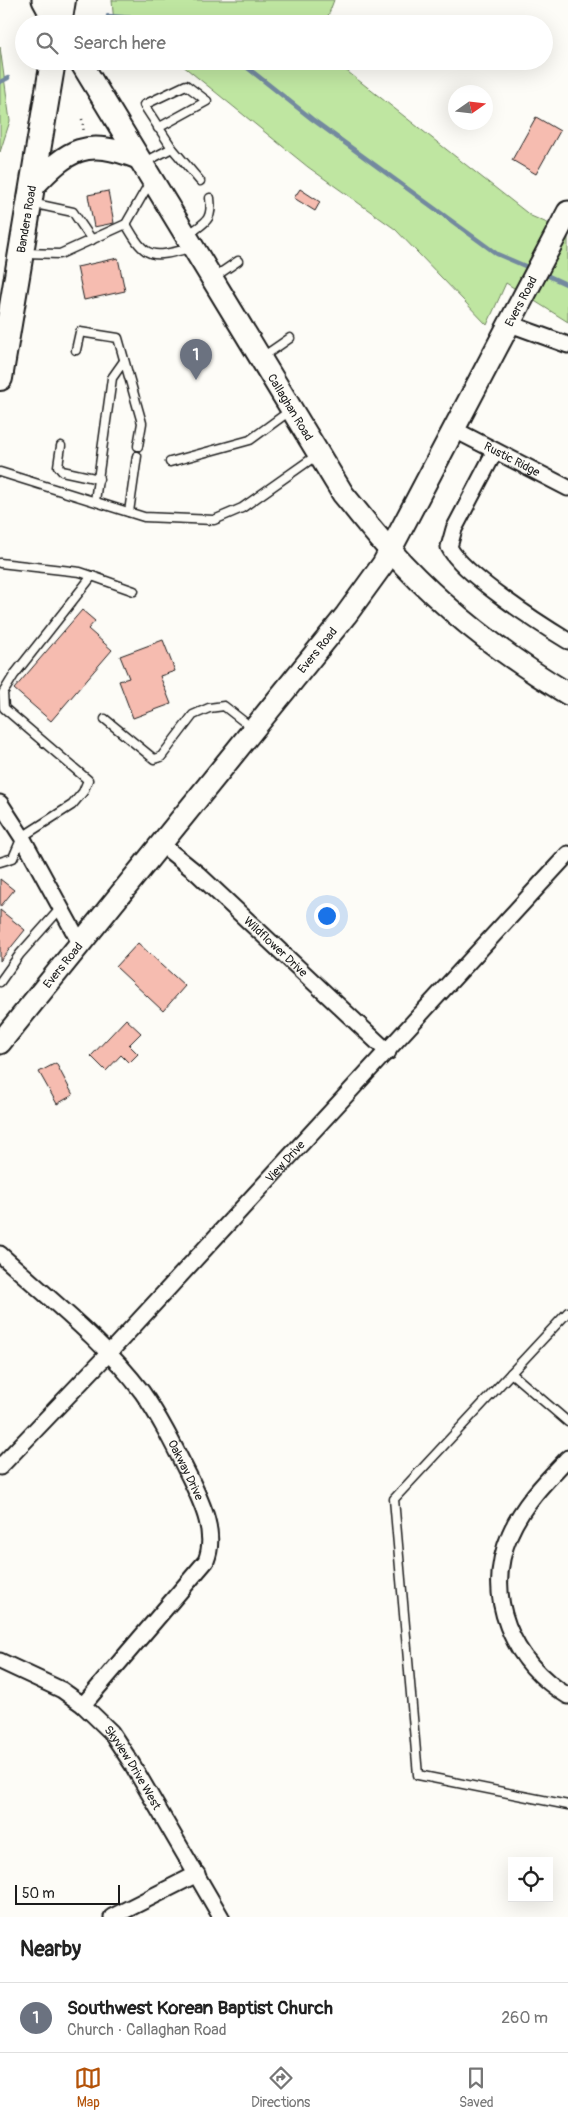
<!DOCTYPE html>
<meta charset="utf-8">
<style>
body{margin:0;font-family:Pangolin,sans-serif;background:#f6f6f6;color:#222}
.controls{position:absolute;right:15px;bottom:15px;display:grid;overflow:hidden;border-radius:0px;box-shadow:0 5px 20px #0002}
.controls button{width:45px;height:45px;display:grid;place-items:center;padding:0;border:0;border-bottom:1px solid #e0e0e0;background:#fff;color:#222;font:25px sans-serif}
.compass{position:absolute;left:448px;top:85px;width:45px;height:45px;border-radius:50%;background:#fff;box-shadow:0 5px 20px #0002;rotate:76deg}
.scale{position:absolute;left:15px;bottom:12px;width:105px;box-sizing:border-box;padding-left:5px;border:2px solid #1c1c1c;border-top:0;font-size:14px;line-height:18px;white-space:nowrap;color:#1c1c1c;-webkit-text-stroke:4px #fdfcf7;paint-order:stroke}
.you{position:absolute;left:326px;top:915px;width:18px;height:18px;margin:-12px;border:4px solid #fff;border-radius:50%;background:#1a73e8;box-shadow:0 0 0 8px #1a73e833}
.badge{display:grid;place-items:center;width:32px;height:32px;border-radius:50%;background:#b45309;color:#fff;font-size:16px;font-weight:700}
.pin{position:absolute;translate:-50% -41px;filter:drop-shadow(0 1px 2px #0008)}
.pin::after{content:'';position:absolute;top:26px;width:18px;height:15px;background:inherit;clip-path:polygon(0 0,100% 0,50% 100%)}
.list{margin:0;padding:0;list-style:none}
h2{display:flex;justify-content:space-between;align-items:center;height:65px;margin:0;padding:0 20px;font-size:21px}
h2 small{font-size:16px;font-weight:400;color:#767676}
.list li{display:grid;grid-template-columns:32px 1fr auto;gap:15px;align-items:center;box-sizing:border-box;height:70px;padding:0 20px;border-top:1px solid #e0e0e0}
.list b{display:block;font-size:19px;white-space:nowrap}
.list p{margin:0;font-size:16px;white-space:nowrap;color:#767676}
.list em{font-size:16px;font-style:normal;color:#767676}
.icon{flex:none;width:28px;height:28px;fill:none;stroke:currentColor;stroke-width:2;stroke-linecap:round;stroke-linejoin:round}
.map{position:relative;flex:none;width:568px;height:1917px;overflow:hidden}
.search{position:absolute;background:#fff;box-shadow:0 5px 20px #0002;left:15px;right:15px;top:15px;height:55px;display:flex;align-items:center;gap:12px;box-sizing:border-box;padding:0 18px;border-radius:28px;color:#767676;font-size:19px}
.sheet{height:135px;background:#fff}
nav{display:flex;justify-content:space-around;align-items:center;box-sizing:border-box;height:70px;border-top:1px solid #e0e0e0;background:#fff;font-size:14px;color:#767676}
nav a{display:grid;justify-items:center;gap:2px}
nav .on{color:#b45309}
.map>svg:first-child{display:block}
.green{fill:#bfe6a1;stroke:#6e815e}
.lines{fill:none;stroke-linecap:round;stroke-linejoin:round}
.stream{stroke:#73899f;stroke-width:4.5}
.building{fill:#f6bcb0;stroke:#1c1c1c}
.service-casing{stroke:#1c1c1c;stroke-width:11}
.minor-casing{stroke:#1c1c1c;stroke-width:19}
.secondary-casing{stroke:#1c1c1c;stroke-width:25}
.primary-casing{stroke:#1c1c1c;stroke-width:28}
.path{stroke:#1c1c1c;stroke-width:2.5;stroke-dasharray:1 4;stroke-linecap:butt}
.service{stroke:#fdfcf7;stroke-width:8}
.minor{stroke:#fdfcf7;stroke-width:15}
.secondary{stroke:#fdfcf7;stroke-width:21}
.primary{stroke:#fdfcf7;stroke-width:24}
.labels{text-anchor:middle;stroke-width:4;stroke-linejoin:round;paint-order:stroke}
.street-label{font-size:12px;fill:#1c1c1c;stroke:#fdfcf7}
</style>
<div class="map">
<svg width="568" height="1917" viewBox="0 0 568 1917">
<rect width="100%" height="100%" fill="#fdfcf7"/>
<filter id="ink" filterUnits="userSpaceOnUse"><feTurbulence type="fractalNoise" baseFrequency=".02" numOctaves="2"/><feDisplacementMap in="SourceGraphic" scale="10" xChannelSelector="R" yChannelSelector="G"/><feConvolveMatrix kernelMatrix="1 2 1 2 8 2 1 2 1" color-interpolation-filters="sRGB"/></filter>
<g filter="url(#ink)">
<g class="green">
<path d="M112,0H334L325,24H114Z"/>
<path d="M0,47L10,121L0,152Z"/>
<path d="M177,61H334L531,216L568,232V322L506,283L487,325L395,229L308,167Z"/>
</g>
<g class="lines">
<g class="stream">
<path d="M108,16L148,19L164,24"/>
<path d="M239,61L312,119L497,254L532,269"/>
<path d="M0,82L8,78"/>
<path d="M542,273L568,285"/>
</g>
</g>
<g class="building">
<path d="M536,117L560,131L536,174L512,160Z"/>
<path d="M300,189L320,202L315,211L294,198Z"/>
<path d="M108,191L114,223L94,227L88,195Z"/>
<path d="M118,258L125,291L84,300L77,267Z"/>
<path d="M82,610L95,621L88,629L112,650L51,721L14,689Z"/>
<path d="M163,640L175,671L160,676L171,704L133,718L119,681L129,678L120,656Z"/>
<path d="M0,879L14,890L0,907Z"/>
<path d="M0,910L25,930L0,961Z"/>
<path d="M138,943L185,986L163,1011L116,967Z"/>
<path d="M126,1019L141,1033L129,1045L138,1054L129,1063L121,1055L106,1071L91,1056Z"/>
<path d="M56,1063L73,1095L57,1104L39,1072Z"/>
</g>
<g class="lines">
<g class="service-casing">
<g id="service">
<path d="M158,128L207,101L186,85L144,105L172,148"/>
<path d="M143,163L172,148L200,181"/>
<path d="M31,203L73,212L92,240"/>
<path d="M126,224C146,260 152,258 190,248"/>
<path d="M188,235C205,222 213,221 210,198"/>
<path d="M23,253L60,254L126,224L150,182"/>
<path d="M213,278L238,261"/>
<path d="M76,350L80,332L118,338L142,423L138,446"/>
<path d="M261,358L290,338"/>
<path d="M61,446L58,466L62,471L99,479"/>
<path d="M170,462L250,440L291,410"/>
<path d="M0,472L144,517L214,520L242,508L317,455"/>
<path d="M95,501L112,378L124,361"/>
<path d="M129,512L137,456"/>
<path d="M0,563L80,572L92,576L14,675L3,693L4,708L88,780L83,792L72,805L22,837L13,858L0,862"/>
<path d="M92,576L134,591"/>
<path d="M105,719L154,759L161,757L193,715L209,708L224,706L252,728"/>
<path d="M0,982L20,954L60,909"/>
<path d="M568,1312L394,1499L418,1775L568,1805"/>
<path d="M511,1373L568,1422"/>
</g>
</g>
<g class="minor-casing">
<g id="minor">
<path d="M510,324L568,345"/>
<path id="s1" d="M455,430L568,488"/>
<path d="M495,451L454,529L449,547C462,574 540,624 568,641"/>
<path d="M0,803L22,837L80,943"/>
<path id="s2" d="M161,844L198,874L388,1052"/>
<path id="s3" d="M0,1254C46,1296 105,1342 142,1392C161,1419 175,1448 190,1478C202,1503 217,1534 206,1561L83,1705"/>
<path d="M568,1458C546,1481 523,1504 510,1534C483,1597 512,1662 568,1696"/>
<path id="s4" d="M0,1467L108,1354L568,854"/>
<path id="s5" d="M0,1661L62,1690L83,1705L111,1732L132,1764L221,1917"/>
<path d="M112,1917L197,1874"/>
</g>
</g>
<g class="secondary-casing">
<g id="secondary">
<path d="M43,0L56,24"/>
<path id="s6" d="M80,61L343,494C359,513 373,532 390,550C440,606 503,655 568,694"/>
<path d="M32,188C69,148 86,138 138,158"/>
<path id="s7" d="M0,1043L346,615L383,564L568,212"/>
</g>
</g>
<g class="primary-casing">
<g id="primary">
<path d="M59,24L63,0"/>
<path id="s8" d="M0,378L53,61"/>
</g>
</g>
<path class="path" d="M82,119L84,133"/>
<use href="#service" class="service"/>
<use href="#minor" class="minor"/>
<use href="#secondary" class="secondary"/>
<use href="#primary" class="primary"/>
</g>
</g>
<g class="labels">
<g class="street-label">
<text dy="4" stroke="none"><textPath href="#s8" startOffset="161">Bandera Road</textPath></text>
<text dy="4" stroke="none"><textPath href="#s7" startOffset="910">Evers Road</textPath></text>
<text dy="4" stroke="none"><textPath href="#s6" startOffset="405">Callaghan Road</textPath></text>
<text dy="4" stroke="none"><textPath href="#s1" startOffset="64">Rustic Ridge</textPath></text>
<text dy="4" stroke="none"><textPath href="#s7" startOffset="505">Evers Road</textPath></text>
<text dy="4" stroke="none"><textPath href="#s2" startOffset="154">Wildflower Drive</textPath></text>
<text dy="4" stroke="none"><textPath href="#s7" startOffset="100">Evers Road</textPath></text>
<text dy="4" stroke="none"><textPath href="#s4" startOffset="418">View Drive</textPath></text>
<text dy="4" stroke="none"><textPath href="#s3" startOffset="288">Oakway Drive</textPath></text>
<text dy="4" stroke="none"><textPath href="#s5" startOffset="175">Skyview Drive West</textPath></text>
</g>
</g>
</svg>
<div class="controls">
<button><svg class="icon" aria-label="locate" viewBox="0 0 24 24"><circle cx="12" cy="12" r="6"/><path d="M12 2v4M12 18v4M2 12h4M18 12h4"/></svg></button>
</div>
<svg class="compass" viewBox="-18 -18 36 36"><path d="M0-13l5 13h-10z" fill="#e53935"/><path d="M0 13l5-13h-10z" fill="#767676"/></svg>
<div class="scale">50 m</div>
<div class="you"></div>
<div class="pin badge" style="left:196px;top:380px;background:#6b7280">1</div>
<div class="search"><svg class="icon" aria-label="search" viewBox="0 0 24 24"><circle cx="10" cy="10" r="6"/><path d="M15 15l6 6"/></svg>Search here</div>
</div>
<section class="sheet">
<h2>Nearby<small></small></h2>
<ul class="list">
<li><span class="badge" style="background:#6b7280">1</span><div><b>Southwest Korean Baptist Church</b><p>Church · Callaghan Road</p></div><em>260 m</em></li>
</ul>
</section>
<nav>
<a class="on"><svg class="icon" aria-label="map" viewBox="0 0 24 24"><path d="M3 6l6-2 6 2 6-2v14l-6 2-6-2-6 2zM9 4v14M15 6v14"/></svg>Map</a>
<a><svg class="icon" aria-label="directions" viewBox="0 0 24 24"><path d="M12 3l9 9-9 9-9-9zM9 14v-3h6M13 9l2 2-2 2"/></svg>Directions</a>
<a><svg class="icon" aria-label="saved" viewBox="0 0 24 24"><path d="M7 4h10v16l-5-4-5 4z"/></svg>Saved</a>
</nav>
